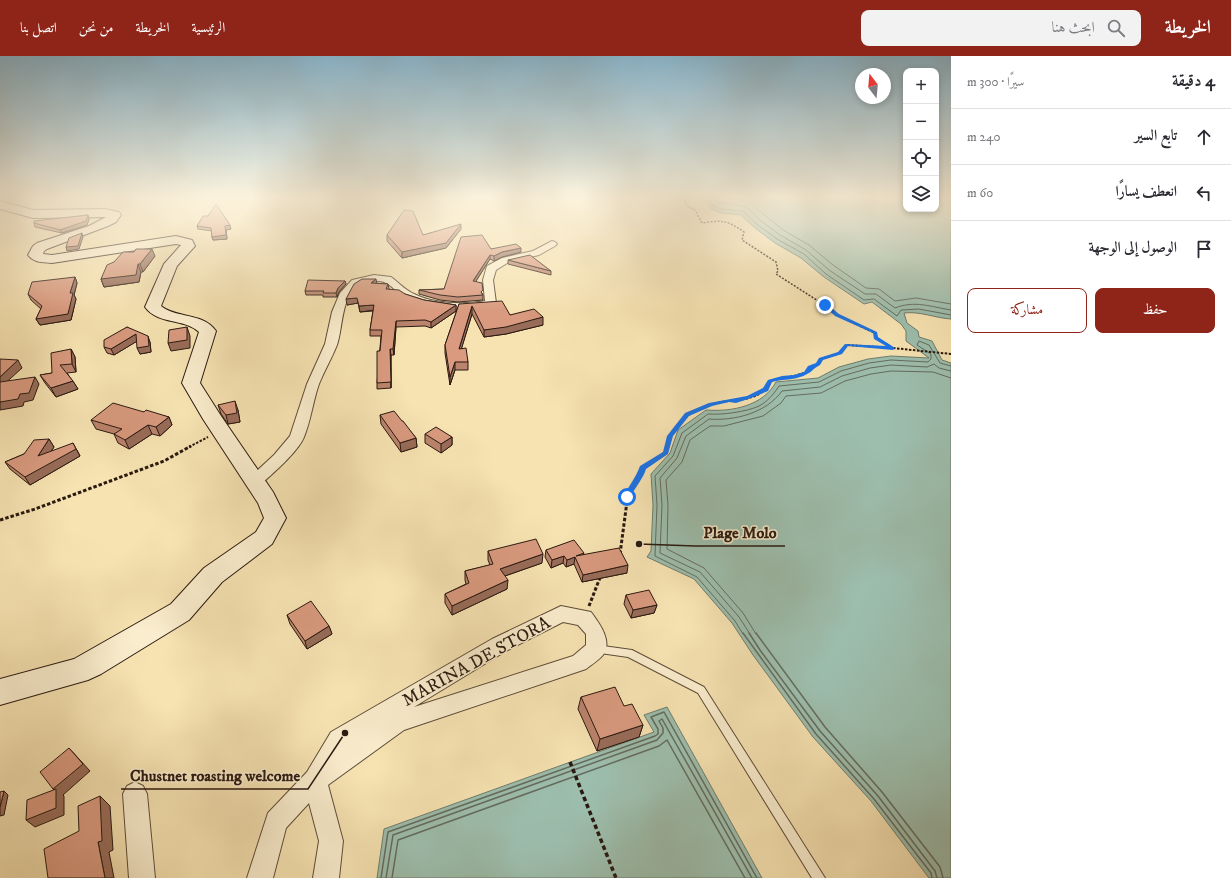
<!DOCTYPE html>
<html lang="ar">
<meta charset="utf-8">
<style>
body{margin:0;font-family:"IM FELL DW Pica",Amiri,serif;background:#f2f2f3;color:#2b2b33;direction:rtl}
.controls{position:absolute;right:12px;top:12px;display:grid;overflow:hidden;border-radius:8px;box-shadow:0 2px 6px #0003}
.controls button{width:36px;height:36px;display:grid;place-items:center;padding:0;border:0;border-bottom:1px solid #e1e1e2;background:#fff;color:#2b2b33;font:20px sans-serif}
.compass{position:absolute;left:855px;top:12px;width:36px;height:36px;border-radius:50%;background:#fff;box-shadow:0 2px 6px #0003;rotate:344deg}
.stop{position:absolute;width:12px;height:12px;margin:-9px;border:3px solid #1a73e8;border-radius:50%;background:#fff}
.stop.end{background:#1a73e8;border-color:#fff;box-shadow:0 1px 4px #0008}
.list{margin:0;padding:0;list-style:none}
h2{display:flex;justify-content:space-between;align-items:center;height:52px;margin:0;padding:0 16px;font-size:17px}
h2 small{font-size:13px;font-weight:400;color:#7c7c81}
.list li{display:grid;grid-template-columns:26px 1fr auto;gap:12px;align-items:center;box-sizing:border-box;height:56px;padding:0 16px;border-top:1px solid #e1e1e2}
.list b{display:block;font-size:15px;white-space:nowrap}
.list em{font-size:13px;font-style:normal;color:#7c7c81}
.actions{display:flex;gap:8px;padding:12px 16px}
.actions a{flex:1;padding:9px 0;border:1px solid #8f2418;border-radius:8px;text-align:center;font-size:14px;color:#8f2418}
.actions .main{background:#8f2418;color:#fff}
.icon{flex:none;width:22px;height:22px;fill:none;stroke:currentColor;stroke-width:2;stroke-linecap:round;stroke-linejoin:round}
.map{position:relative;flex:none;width:951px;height:822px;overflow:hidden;direction:ltr}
header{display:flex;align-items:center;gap:24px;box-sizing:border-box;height:56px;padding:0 20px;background:#8f2418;color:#fff}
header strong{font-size:19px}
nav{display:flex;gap:22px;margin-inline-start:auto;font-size:14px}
.search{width:280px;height:36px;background:#f2f2f3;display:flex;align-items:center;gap:10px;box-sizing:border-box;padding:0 14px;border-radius:8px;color:#7c7c81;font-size:15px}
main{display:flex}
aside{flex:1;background:#fff}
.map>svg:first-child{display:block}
.water{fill:#9dbead;stroke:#6f7c6e}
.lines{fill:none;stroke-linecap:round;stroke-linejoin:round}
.shore-far1{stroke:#646c5e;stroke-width:1}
.shore{stroke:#646c5e;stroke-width:1.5}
.service-casing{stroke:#5d4c38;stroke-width:2}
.minor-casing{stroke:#5d4c38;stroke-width:2}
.secondary-casing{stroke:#2a1910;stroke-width:2}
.path-far3{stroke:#2a1910;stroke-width:1.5;stroke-dasharray:2 1.5;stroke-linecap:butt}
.path-far2{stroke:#2a1910;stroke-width:2;stroke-dasharray:2.5 1.5;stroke-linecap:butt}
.path-far1{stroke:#2a1910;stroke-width:3;stroke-dasharray:3.5 2;stroke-linecap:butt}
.path{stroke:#2a1910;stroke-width:3.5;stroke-dasharray:4.5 3;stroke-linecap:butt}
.service{fill:#faedcd;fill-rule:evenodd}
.minor{fill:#faedcd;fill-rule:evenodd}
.secondary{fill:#faedcd;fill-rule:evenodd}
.wall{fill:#bb846d;stroke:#2a1910}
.shaded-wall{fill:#986c59;stroke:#2a1910}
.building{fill:#d99a7f;stroke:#2a1910}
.route{fill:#1a73e8}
.labels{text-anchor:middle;stroke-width:3;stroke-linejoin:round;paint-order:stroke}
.near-street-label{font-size:18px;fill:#2a1910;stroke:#faedcd}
.leader{fill:none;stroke:#2a1910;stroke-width:1.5}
.callout-dot{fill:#2a1910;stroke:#faedcd;stroke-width:1.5}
.callout-label{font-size:16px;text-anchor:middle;font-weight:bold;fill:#2a1910;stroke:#faedcd;stroke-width:3;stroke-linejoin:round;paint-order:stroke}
</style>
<header>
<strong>الخريطة</strong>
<div class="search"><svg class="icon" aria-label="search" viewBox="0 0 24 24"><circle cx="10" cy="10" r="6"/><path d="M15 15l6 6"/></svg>ابحث هنا</div>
<nav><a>الرئيسية</a><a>الخريطة</a><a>من نحن</a><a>اتصل بنا</a></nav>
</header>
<main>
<aside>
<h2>4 دقيقة<small>سيرًا · 300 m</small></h2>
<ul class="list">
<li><svg class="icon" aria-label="ahead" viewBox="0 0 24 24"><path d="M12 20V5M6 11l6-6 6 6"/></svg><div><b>تابع السير</b></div><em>240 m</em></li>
<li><svg class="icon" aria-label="left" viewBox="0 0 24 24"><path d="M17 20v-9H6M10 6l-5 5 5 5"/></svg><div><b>انعطف يسارًا</b></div><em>60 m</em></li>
<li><svg class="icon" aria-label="arrive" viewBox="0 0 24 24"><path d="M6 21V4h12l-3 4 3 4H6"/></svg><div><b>الوصول إلى الوجهة</b></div></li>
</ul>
<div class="actions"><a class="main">حفظ</a><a>مشاركة</a></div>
</aside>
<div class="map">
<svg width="951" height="822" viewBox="0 0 951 822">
<rect width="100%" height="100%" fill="#f7e3b2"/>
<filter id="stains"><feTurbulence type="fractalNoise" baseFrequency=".005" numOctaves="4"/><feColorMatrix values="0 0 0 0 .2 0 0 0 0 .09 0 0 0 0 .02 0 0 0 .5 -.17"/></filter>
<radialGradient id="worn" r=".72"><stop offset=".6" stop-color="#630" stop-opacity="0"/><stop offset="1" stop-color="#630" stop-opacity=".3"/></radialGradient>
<g class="water">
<path d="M704,141H906V153H936V141H951V263C935,262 920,255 904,257L907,267L918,275L919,281L932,285L942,304L951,307V822H929L871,745L813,681L753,599L732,567L694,523L647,501L651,495L653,449L651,418L670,397L678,374L706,354C732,356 763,350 776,326L818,322L839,311L868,303L891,300L929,302L906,285V275L901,268L872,246L864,248L824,221L801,202L775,187L755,172L741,159L721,157L711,153Z"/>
<path d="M667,651L762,822H377L384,773L654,676L644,659Z"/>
</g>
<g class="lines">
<g class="shore-far1">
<path d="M708,141L713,150L721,153L743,155L758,169L777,183L804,198L826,218L864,244L874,243L897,260L901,254L919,253L951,259"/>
<path d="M714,141L717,146L746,151L761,165L780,179L806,194L829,214L865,238H876L895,252C914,244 932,251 951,254"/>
<path d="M722,141L749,146L783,174L809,189L833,209L866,232L879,233L895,245L916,242L951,248"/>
<path d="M743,578L735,565L697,521L655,500L657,449L655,420L673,400L682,377L708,358C722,359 746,356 759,350C767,346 774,338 779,330L819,326L841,315L869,307L891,304L928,306L931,303V298L917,289L919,285L929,289L940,307L951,310"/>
<path d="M750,578L739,561L700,516L660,497L662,449L660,422L677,402L686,380L709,363C735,365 766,357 782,335L820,331L842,320L870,312L891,309L927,311L934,308L939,312L951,315"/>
<path d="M756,578L743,557L704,512L667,493L668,449L666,424L682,406L690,384L710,370H724L763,360L781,347L786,340L821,337L845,325L871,318L891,315L933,316L951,322"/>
</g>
<g class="shore">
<path d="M743,577L816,678L874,743L931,817L932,822"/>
<path d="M749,577L760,594L820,675L878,740L935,815L937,822"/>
<path d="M756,577L825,671L882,736L940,811L943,822"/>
<path d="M381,822L388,776L655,680L658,678V673L651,661L664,656L757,822"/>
<path d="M386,822L393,779L657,684L663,677V672L659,665L662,663L752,822"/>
<path d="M392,822L398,784L659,690L667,684L745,822"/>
</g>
<g class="service-casing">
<path id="service" d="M596,589L632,594L704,631L825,822H812L698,637L628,601L593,596L591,593L593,590Z"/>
</g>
<g class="minor-casing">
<g id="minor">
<path d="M552,185L555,186L557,188L555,190L539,199L509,206L496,214L493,224L496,247C485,262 421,250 406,242C398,238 392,229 384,226C378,224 366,225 360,228C341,238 343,272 337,289C332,302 324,315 319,328C313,345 311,364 304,381C298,396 272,418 259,430L254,431L249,430L246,426L249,422L274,399L290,380L307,328L325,288L332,256L340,237L352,224L374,219L391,221C398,226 405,234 414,238C434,248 463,249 485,245L483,224L487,210L502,202L533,195Z"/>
<path d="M561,550L591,556C599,567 613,585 603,599C599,604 591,609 586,613L404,674L328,729L343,785L339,822H313L319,785L309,747L286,772L273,822H247L268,757L307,716L331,676L492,583ZM563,566L578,569L586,578V589L573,600L414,651L506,595Z"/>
<path d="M135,726L143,730L147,738L155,822H129L123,738L127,730Z"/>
</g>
</g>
<g class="secondary-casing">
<path id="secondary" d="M0,145L33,154L105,153L119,156L121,159L116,166L108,170L47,193L44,195L43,198L52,199L176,180L192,184L195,190L177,210L161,250C177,263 203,256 216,275L200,327L221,360L273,436L286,462L272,488L222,526L189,564L101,618L88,624L0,649V623L74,603L171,548L204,512L256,476L264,462L258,447L203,363L182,327L199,276C184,262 158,269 145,251L164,208L181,189L176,188L52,207C43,206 34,207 28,199L33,190L37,187L89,170L106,161L33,162L0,153Z"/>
</g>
<path class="path-far3" d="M683,141L687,150L695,154L702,167C722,164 727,164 744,176L742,184L776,206L778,215L776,218L826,250"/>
<g class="path-far2">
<path d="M893,292L951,298"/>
<path d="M189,391L208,381"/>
<path d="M666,391C673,362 701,348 728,345C745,343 762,343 770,325C788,320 810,321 821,303L840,297L847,289L893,292L876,282L875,277L837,259L824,249"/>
</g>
<g class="path-far1">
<path d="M0,464L35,453L164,405L191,390"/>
<path d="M620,498L628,438L640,420L642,412L665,397L667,390"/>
<path d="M589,550L601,519"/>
</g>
<path class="path" d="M570,706L616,822"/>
<use href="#service" class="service"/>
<use href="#minor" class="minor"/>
<use href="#secondary" class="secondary"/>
</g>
<g class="wall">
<path d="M88,159L89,163L87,169L62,177L35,171L34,167Z"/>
<path d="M197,170L231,173L226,174L227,183L213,184L212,181V175L198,173Z"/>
<path d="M461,173L446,192L402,202L387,185V179H423Z"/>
<path d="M491,193L521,196L502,201L494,205L490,203L475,226L483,239V244L458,246L440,244L419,238V234L444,233Z"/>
<path d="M155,200L143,216H141L139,226L104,231L101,223Z"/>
<path d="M508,204L551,215V219L508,208Z"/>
<path d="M75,221L77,227L74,239L76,243L71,264L40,269L36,263L41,253L31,244L28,238Z"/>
<path d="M345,225L346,228L339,236L337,241H323V239H306L305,235Z"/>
<path d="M376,228H388L389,233L424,244L456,249V255L431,272L425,270L396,271L394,299H391V332L377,333V327L381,280H370V274L373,255L360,256L358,247L347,249Z"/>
<path d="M459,248L510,259L543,269L506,278L484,281L472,258L461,293L468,306V314H455L450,329L445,297V289Z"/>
<path d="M127,271L150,286L151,296L140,298L137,285L114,299L107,297L104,291Z"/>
<path d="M71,293L75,301L76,316L67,317L78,333L56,341L45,327L40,319L52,317Z"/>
<path d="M218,349L238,354L240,366L228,368L221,358Z"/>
<path d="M144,356L169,361L172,369L160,380L152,378L129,393L118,387L114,378L96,373L91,364Z"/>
<path d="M380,359L402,365L416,382L417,391L401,396L381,368Z"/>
<path d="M425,378L452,381V389L441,397L425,387Z"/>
<path d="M49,383L54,391L51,395L77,394L80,400L30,429L10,413L5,406L24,398Z"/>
<path d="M546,494L584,497L583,499L627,517L582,526L574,508L566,511L563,507L551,512L545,501Z"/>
<path d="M488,495L542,507L505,520L507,533L452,559L445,547V538L466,528L465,524V515L490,509L488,504Z"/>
<path d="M626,539L657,549L654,557L631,562L624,548Z"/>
<path d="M287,559L329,570L332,578L307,593L290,568Z"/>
<path d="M581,641L624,650L643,669L639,681L597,695L578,653Z"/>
</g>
<g class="shaded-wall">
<path d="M88,159L89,163L87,169L62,177L60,174Z"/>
<path d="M461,168V173L446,192L402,202V196Z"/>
<path d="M230,169L231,173L226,174L227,183L213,184L212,181L225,170Z"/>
<path d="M82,177L83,181L79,193L67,195L66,191Z"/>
<path d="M521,192V196L502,201L494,205V200L502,196Z"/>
<path d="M152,193L155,200L143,216L140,208Z"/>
<path d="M490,199V203L473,230V225Z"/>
<path d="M138,208L141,216L139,226L104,231L101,223Z"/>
<path d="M75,221L77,227L74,239L76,243L71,264L40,269L36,263L70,237Z"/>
<path d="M376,223L377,228L371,227Z"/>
<path d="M345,225L346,228L339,236L337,241L336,237L338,232Z"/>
<path d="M357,242L358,247L347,249L346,243Z"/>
<path d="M374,249V254L360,256L359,250Z"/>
<path d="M456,249V255L431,272V266Z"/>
<path d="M472,250V258L459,301V293Z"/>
<path d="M543,261V269L506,278L484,281V274Z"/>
<path d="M396,265V271L394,299L393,293Z"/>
<path d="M187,271L190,280V292L171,295L168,287Z"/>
<path d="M136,278L139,284L114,299L111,293Z"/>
<path d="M148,280L150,286L151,296L140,298L137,292Z"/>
<path d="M71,293L75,301L76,316L72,308Z"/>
<path d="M390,293L391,299V332V326Z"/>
<path d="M18,304L22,312L0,332V321Z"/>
<path d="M455,306V314L450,329V321Z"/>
<path d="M35,321L39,328L33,344L24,346L23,350L0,354V346L20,338Z"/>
<path d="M73,325L78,333L56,341L51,332Z"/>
<path d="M235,345L238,354L240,366L228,368L226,359Z"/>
<path d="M169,361L172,369L160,380L156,371Z"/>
<path d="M148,369L152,378L129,393L125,384Z"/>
<path d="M452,381V389L441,397V388Z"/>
<path d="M416,382L417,391L401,396L400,387Z"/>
<path d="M49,383L54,391L43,407L38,400Z"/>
<path d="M73,387L80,400L30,429L25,421Z"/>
<path d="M543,498L542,507L499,522L500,513Z"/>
<path d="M564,500L563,507L551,512L552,504Z"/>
<path d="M575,501L574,508L566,511L567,504Z"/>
<path d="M628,509L627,517L582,526L583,519Z"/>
<path d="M508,524L507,533L452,559V550Z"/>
<path d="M657,549L654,557L631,562L633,554Z"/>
<path d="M329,570L332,578L307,593L305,585Z"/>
<path d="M643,669L639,681L597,695L600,683Z"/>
<path d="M69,692L90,715L63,739L64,740V759L35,771L26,764L56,736L53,733Z"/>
<path d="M4,735L8,739L4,759L0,760V751Z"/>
<path d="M100,740L110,750L113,794L109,796L114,822H105L98,786Z"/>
</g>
<g class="building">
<path d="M216,148L230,169L225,170L226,179L212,181L211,172L197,170L203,160H208Z"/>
<path d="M404,154L413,155L423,179L461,168L446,187L402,196L387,179Z"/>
<path d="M88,159L86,165L60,174L34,167V165Z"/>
<path d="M82,177L78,190L66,191L69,182Z"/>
<path d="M482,179L491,193L516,188L521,192L502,196L494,200L490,199L473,225L482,227L483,234L481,236L483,239L458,241L440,239L419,234L444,233L461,181Z"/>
<path d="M136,193H152L140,208H138L136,219L101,223L107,209L114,206L123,196H134Z"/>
<path d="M530,199L551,215L508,204Z"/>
<path d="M75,221L70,237H73L68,258L36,263L42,250L28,238L32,226Z"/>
<path d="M362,223H376L371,227L388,228L386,233L399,234L405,238L424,244L456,249L431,266L425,264L396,265L393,293H390L391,326L377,327V295H380L382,274H370L374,249L359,250L357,242L346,243L354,228Z"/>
<path d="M308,224L345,225L338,232L336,237H323L324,235H305Z"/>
<path d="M502,245L510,259L534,253L543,261L506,271L484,274L472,250L459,293L466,292L468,306H455L450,321L445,289L459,248Z"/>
<path d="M127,271L148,280L149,290L137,292L136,278L111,293L104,291V284Z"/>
<path d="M187,271V284L168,287L169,274Z"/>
<path d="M71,293L72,308L60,309L73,325L51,332L40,319L52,317L51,297Z"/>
<path d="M0,303L18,304L0,321Z"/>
<path d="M35,321L29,337L20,338L18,343L0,346V326Z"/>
<path d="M235,345L237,357L226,359L218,349Z"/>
<path d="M113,347L144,356L146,354L169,361L156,371L148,369L125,384L114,378L122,373L91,364Z"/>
<path d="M394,355L402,365H403L416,382L400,387L380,359Z"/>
<path d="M436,371L452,381L441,388L425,378Z"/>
<path d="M49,383L38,400L73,387L76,393L25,421L5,406L24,398L34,384Z"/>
<path d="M536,483L543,498L500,513L508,524L452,550L445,538L469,527L465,515L493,508L488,495Z"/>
<path d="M574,484L584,497L576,500L619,492L628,509L583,519L575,501L567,504L564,500L552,504L546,494Z"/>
<path d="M649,534L657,549L633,554L626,539Z"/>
<path d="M311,545L329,570L305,585L287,559Z"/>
<path d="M615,631L624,650L632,648L643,669L600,683L581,641Z"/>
<path d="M69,692L83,708L53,733L40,716Z"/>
<path d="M56,733V752L26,764L27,744Z"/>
<path d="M4,735L0,751V736Z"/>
<path d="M100,740L102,785L98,786L105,822H48L44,793L79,775L78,750Z"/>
</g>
<linearGradient id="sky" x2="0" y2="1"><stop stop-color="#8ab8d0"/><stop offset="0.55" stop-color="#fbf2dc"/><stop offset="1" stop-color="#fbf2dc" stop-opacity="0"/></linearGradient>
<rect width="951" height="256" fill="url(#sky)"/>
<path class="route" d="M824,248H827L839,258L877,276L878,281L895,292L893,294L848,290L842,298L823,304L820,309C812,313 813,315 807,318C798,324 783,323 772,326L768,335L751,342L736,347L729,346L712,350L689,360L673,380L668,398L646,413C644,421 634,434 629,442H624L623,441C629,430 636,421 640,410L663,396L667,380L685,357L709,347L747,340L763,332L768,324L782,320L794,319L804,316L808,310L816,307L819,302L838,296L845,288L886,290L874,283L873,277L835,260L824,250Z"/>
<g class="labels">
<g class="near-street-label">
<text transform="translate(476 605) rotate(-29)" y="6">MARINA DE STORA</text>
</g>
</g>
<path class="leader" d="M639 488L695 490H785M345 677L308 733H121"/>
<g class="callout-dot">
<circle cx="639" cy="488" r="4"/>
<circle cx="345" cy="677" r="4"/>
</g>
<g class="callout-label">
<text x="740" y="482">Plage Molo</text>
<text x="215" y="725">Chustnet roasting welcome</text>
</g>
<rect width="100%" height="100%" filter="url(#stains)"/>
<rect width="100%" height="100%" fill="url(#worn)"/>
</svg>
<div class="controls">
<button>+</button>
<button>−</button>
<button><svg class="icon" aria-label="locate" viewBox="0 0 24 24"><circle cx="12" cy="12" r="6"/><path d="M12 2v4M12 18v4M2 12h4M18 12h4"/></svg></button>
<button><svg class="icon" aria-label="layers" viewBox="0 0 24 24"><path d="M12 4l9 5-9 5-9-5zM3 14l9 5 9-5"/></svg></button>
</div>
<svg class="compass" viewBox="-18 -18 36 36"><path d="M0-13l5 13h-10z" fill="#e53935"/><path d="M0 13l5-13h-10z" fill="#7c7c81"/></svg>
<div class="stop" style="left:627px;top:441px"></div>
<div class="stop end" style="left:825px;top:249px"></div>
</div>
</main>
